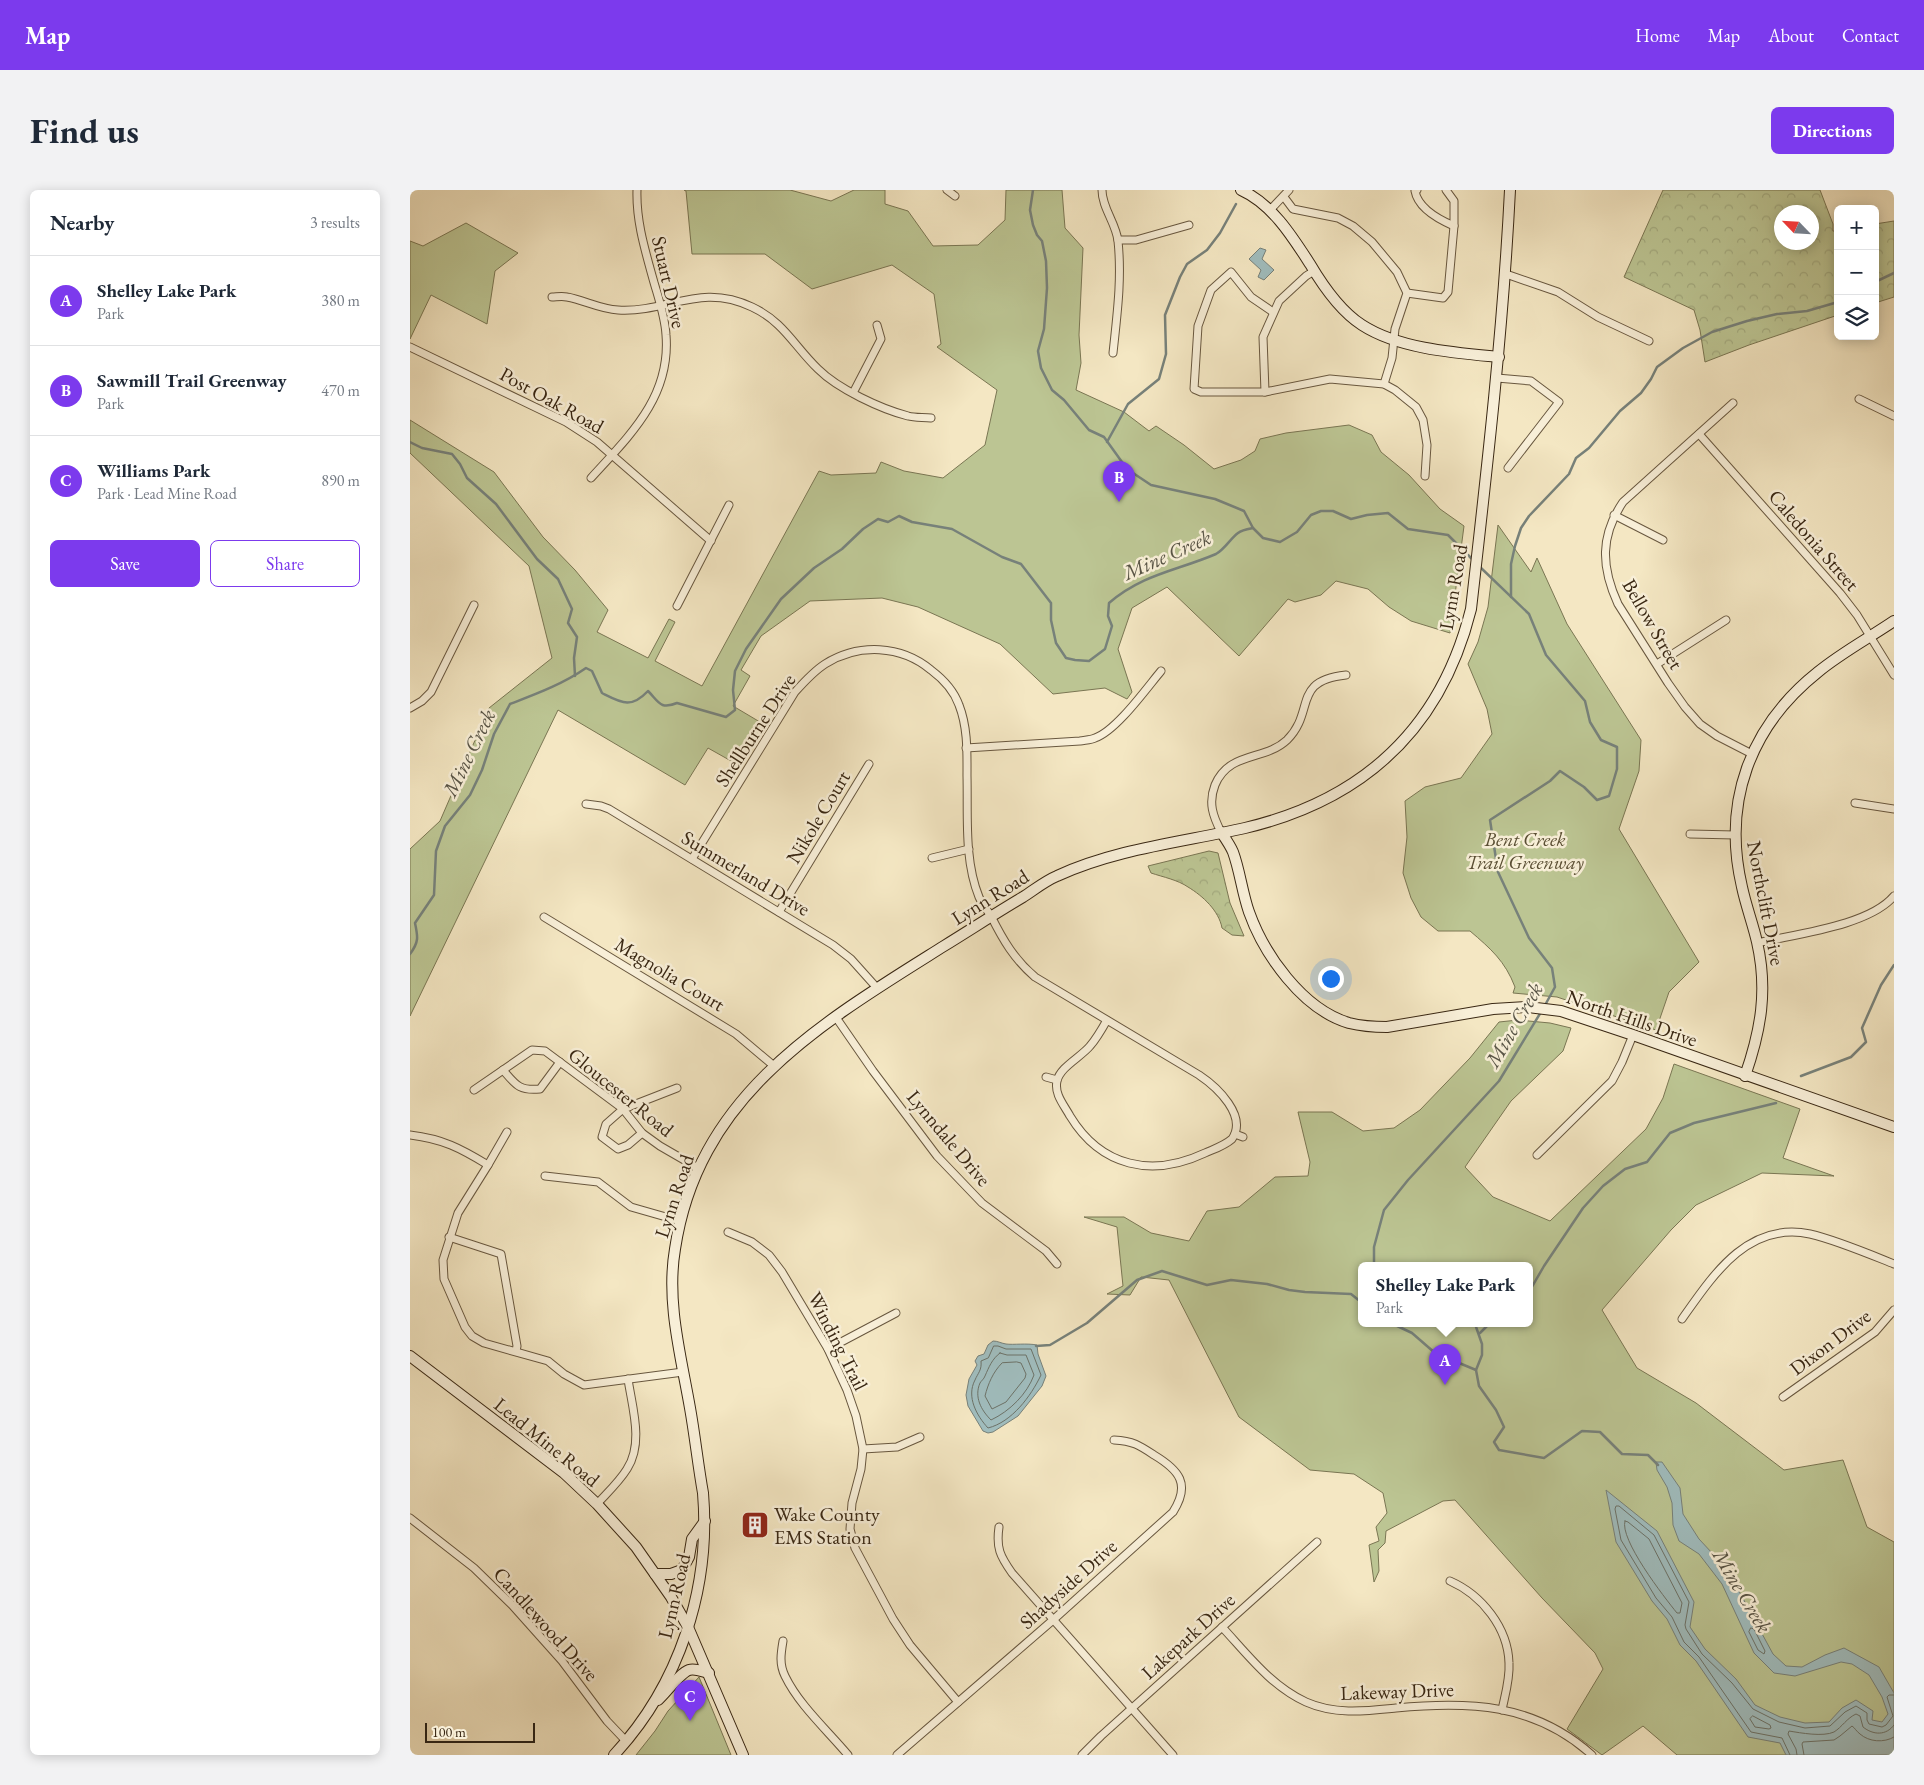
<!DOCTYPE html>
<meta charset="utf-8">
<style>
body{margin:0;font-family:"EB Garamond",serif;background:#f2f2f3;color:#1f2937}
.controls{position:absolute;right:15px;top:15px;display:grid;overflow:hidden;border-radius:8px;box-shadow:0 2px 12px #0003}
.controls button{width:45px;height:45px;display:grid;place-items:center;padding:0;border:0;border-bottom:1px solid #e0e1e3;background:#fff;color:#1f2937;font:25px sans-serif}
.compass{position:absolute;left:1364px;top:15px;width:45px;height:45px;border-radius:50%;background:#fff;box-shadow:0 2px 12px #0003;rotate:295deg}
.scale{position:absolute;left:15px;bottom:12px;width:110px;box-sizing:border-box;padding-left:5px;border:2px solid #392713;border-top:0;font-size:14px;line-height:18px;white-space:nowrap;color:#392713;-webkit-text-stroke:4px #f8efd8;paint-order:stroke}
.you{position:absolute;left:920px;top:788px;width:18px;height:18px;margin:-12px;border:4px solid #fff;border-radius:50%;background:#1a73e8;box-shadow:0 0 0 8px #1a73e833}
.badge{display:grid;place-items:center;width:32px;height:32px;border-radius:50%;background:#7c3aed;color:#fff;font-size:16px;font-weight:700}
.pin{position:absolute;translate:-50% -41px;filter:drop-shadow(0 1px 2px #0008)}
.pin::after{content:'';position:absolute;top:26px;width:18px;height:15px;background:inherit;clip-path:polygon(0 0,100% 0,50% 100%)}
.popup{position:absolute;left:948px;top:1072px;width:175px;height:65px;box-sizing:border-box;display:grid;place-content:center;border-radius:8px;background:#fff;filter:drop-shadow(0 1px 4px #0005);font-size:16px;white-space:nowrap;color:#747a83}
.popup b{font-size:19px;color:#1f2937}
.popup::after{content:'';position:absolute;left:50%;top:100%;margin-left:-10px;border:10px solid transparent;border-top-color:#fff}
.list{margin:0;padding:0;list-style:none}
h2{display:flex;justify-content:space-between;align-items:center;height:65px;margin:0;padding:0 20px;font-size:21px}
h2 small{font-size:16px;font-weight:400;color:#747a83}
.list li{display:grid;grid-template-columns:32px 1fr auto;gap:15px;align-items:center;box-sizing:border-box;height:90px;padding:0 20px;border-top:1px solid #e0e1e3}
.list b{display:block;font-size:19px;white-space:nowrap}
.list p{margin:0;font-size:16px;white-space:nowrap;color:#747a83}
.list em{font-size:16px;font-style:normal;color:#747a83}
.actions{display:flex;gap:10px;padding:15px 20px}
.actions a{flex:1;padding:11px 0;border:1px solid #7c3aed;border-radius:8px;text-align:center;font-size:18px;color:#7c3aed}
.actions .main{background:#7c3aed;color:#fff}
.icon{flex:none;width:28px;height:28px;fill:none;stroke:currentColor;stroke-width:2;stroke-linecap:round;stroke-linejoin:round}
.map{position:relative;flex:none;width:1484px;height:1565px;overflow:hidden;border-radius:8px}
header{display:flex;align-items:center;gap:30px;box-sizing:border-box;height:70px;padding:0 25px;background:#7c3aed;color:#fff}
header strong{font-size:24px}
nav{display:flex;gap:28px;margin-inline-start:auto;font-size:18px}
.intro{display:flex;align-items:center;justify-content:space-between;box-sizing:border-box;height:120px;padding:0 30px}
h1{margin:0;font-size:35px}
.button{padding:12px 22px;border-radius:8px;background:#7c3aed;color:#fff;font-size:18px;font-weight:700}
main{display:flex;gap:30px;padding:0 30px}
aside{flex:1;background:#fff;border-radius:8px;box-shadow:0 2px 12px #0003}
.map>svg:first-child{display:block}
.forest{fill:url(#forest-crowns);stroke:#7a7653;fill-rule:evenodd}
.park{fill:#bcc593;stroke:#7a7653;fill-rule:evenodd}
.water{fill:#a0bdbe;stroke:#77817a}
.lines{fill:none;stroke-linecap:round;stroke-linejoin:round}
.shore{stroke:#6c7268;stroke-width:1}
.stream{stroke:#77817a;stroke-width:2.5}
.street-casing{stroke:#68573f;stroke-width:9}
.secondary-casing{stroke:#392713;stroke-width:12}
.street{stroke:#f8efd8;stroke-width:7}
.secondary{stroke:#f8efd8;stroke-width:10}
.labels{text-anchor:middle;stroke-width:5;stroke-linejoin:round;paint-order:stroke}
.street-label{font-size:20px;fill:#392713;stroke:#f8efd8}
.park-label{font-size:20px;font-style:italic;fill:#5a4e33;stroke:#f8efd8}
.poi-label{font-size:20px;fill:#392713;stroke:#f8efd8;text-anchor:start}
.water-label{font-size:21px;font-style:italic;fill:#585446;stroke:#f8efd8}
</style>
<header>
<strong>Map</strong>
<nav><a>Home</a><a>Map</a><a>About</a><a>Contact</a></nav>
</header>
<div class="intro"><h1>Find us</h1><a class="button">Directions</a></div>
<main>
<aside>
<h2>Nearby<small>3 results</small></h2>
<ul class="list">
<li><span class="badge">A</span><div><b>Shelley Lake Park</b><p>Park</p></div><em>380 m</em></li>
<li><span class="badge">B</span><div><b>Sawmill Trail Greenway</b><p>Park</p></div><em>470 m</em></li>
<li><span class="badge">C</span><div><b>Williams Park</b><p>Park · Lead Mine Road</p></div><em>890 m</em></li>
</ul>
<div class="actions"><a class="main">Save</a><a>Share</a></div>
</aside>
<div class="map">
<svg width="1484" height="1565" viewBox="0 0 1484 1565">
<defs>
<pattern id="forest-crowns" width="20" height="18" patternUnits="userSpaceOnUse" patternTransform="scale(1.25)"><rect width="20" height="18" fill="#bcc593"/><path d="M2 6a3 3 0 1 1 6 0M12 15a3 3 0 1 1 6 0" fill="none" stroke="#a2a97e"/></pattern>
</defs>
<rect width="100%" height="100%" fill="#f4e7c3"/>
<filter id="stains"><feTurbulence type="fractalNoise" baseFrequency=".004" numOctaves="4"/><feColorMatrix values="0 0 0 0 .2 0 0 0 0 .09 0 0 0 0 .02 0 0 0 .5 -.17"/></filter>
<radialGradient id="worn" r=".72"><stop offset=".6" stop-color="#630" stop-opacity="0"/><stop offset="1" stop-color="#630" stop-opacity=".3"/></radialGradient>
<g class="forest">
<path d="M1253,0H1410L1423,34V41H1428V125L1339,155L1295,172L1290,140L1284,120L1214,87ZM1372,22H1402V52H1372Z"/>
<path d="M1484,31V107L1465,113V34Z"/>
<path d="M799,661L808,663L820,713L834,746L822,745L812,738C809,721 793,706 778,697C768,690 753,687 741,683L738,676Z"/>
</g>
<g class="park">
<path d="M274,0H380L421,11L444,0H475V14L498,21L523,56L568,55L595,30L596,0H652L655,38L673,58L669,145L671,173L666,200L714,222L739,241L746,236L774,255L804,279L831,270L845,261L850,249L876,243L939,235L962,245L971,262L999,285L1030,319L1054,336L1040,443L1001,431L979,417L958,399L926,391L911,405L885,412L878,409L829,466L757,397L722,418L708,459L722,502L717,509L695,498L643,504L590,454L508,417L472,408L400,411L351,446L331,480L340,486L323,516L355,535L330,576L298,558L275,595L148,520L0,826V659L30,631L79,518L142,468L119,376L0,263V230L84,282L133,347L165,380L198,420L187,442L238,468L259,429L265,432L245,471L292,496L409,281L421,285L466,283L471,272L494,281L533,288L575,255L587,200L527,157L531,154L524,104L482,75L402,99L355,64H282L276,1Z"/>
<path d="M56,33L108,63L85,81L77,134L21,105L0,149V51L13,56Z"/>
<path d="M1088,335L1121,382L1127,368L1157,434L1231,550L1229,581L1209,639L1289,772L1259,802L1246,840L1147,807L1103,803L1105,797C1095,771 1081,759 1060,741H1028L1011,727L1001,708L993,683L997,647L995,611L1015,597L1051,588L1082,544L1077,519L1058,474L1068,452L1078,417Z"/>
<path d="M1108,830L1140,833L1161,838L1153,861L1101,911L1055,977L1083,1007L1140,1031L1236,939L1253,908L1264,874L1390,919L1373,968L1424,986L1352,983L1286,1015L1261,1040L1192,1120L1227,1178L1286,1213L1374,1280L1433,1270L1457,1337L1484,1352V1565H1267L1233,1536L1192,1565L1157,1539L1193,1479L1185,1463L1132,1408L1045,1310L1033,1311L976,1341L975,1353L968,1360L969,1381L964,1392L959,1355L969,1351L966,1337L977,1323L973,1303L944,1284L900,1280L829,1227L759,1090L731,1087L720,1105L697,1104L713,1096L707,1037L674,1027H714L741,1043L779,1051L797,1021L829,1017L865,987L898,986L900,972L888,922H922L953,941L984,938L1010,920L1060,868L1089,832ZM951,1076H1119V1134H951Z"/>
<path d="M289,1487L321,1565H226L245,1541L258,1521Z"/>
</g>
<g class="water">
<path d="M850,58L856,60L852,69L864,80L854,90L848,87L851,80L839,69Z"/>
<path d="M583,1151C588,1151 590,1153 596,1154C603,1155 617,1153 627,1155L628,1164L636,1186L632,1196L608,1226L583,1242L578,1243L573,1241L558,1216L556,1205L559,1189L567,1175L565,1171L568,1166L574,1164L578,1155Z"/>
<path d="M1246,1272H1252L1270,1298L1273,1324L1289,1349L1317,1379L1363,1464L1376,1476L1392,1477L1415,1465L1434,1458L1469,1477L1484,1503V1565H1376L1370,1553L1338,1547L1286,1471L1270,1455L1257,1429L1242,1411L1206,1352L1196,1300L1247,1341L1284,1412L1280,1437L1295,1459L1326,1489L1345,1515L1370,1527L1395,1533L1419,1532L1432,1518L1446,1510L1463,1521L1462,1530L1472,1532L1478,1524L1472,1507L1459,1485L1442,1474L1431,1472L1385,1486L1364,1483L1344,1463L1312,1394L1289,1364L1269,1351L1263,1335L1262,1313L1257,1297L1247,1280Z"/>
</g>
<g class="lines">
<g class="shore">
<path d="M584,1156H588L596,1159H621L631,1185C621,1206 602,1232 578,1238C567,1226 556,1207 565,1190C568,1183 572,1180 571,1171L578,1168Z"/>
<path d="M590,1163L597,1165H616L624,1185C617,1204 600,1221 581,1230C571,1220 564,1207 570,1193C571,1191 574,1189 575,1186C579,1177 582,1169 590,1163Z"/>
<path d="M607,1172L611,1173L616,1184L615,1188L596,1212L582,1219L575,1206C578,1194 583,1182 592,1173Z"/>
<path d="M1215,1331L1218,1332L1239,1349L1272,1413L1270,1423H1267C1254,1407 1209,1349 1215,1331Z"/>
<path d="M1341,1438L1344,1439L1355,1461L1354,1464L1348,1460L1339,1442Z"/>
<path d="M1343,1526L1360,1535L1361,1538L1359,1539L1345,1537L1340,1529Z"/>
<path d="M1380,1565L1372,1548L1341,1542L1289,1467L1274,1452L1262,1427L1246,1408L1211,1350L1205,1319L1206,1316H1209L1244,1345L1279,1412L1275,1435L1276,1439L1292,1464L1322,1493L1343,1519L1369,1532L1395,1538L1420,1536L1435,1522L1446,1516L1457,1523V1530L1459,1534L1472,1537L1476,1535L1483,1526L1477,1507L1479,1505H1484"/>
<path d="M1387,1565L1386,1559L1378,1544L1379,1541C1391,1543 1413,1547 1424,1542C1432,1537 1437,1528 1446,1524L1450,1526L1453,1537C1463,1545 1476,1546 1484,1535"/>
<path d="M1394,1565L1392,1554L1393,1552L1424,1550L1430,1546L1442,1536C1445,1538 1446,1541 1450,1544C1459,1552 1474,1553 1484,1547"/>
</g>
<g class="stream">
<path d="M623,0L620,20L623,35L627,45L632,51L636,71L637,98L634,139L628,161L631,178L642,200L654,210L679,240L694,247L717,279L741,295L805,309L834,321L843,338"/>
<path d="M1465,92L1484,83"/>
<path d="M0,252L12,258L42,264L50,274L57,288L86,314L127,369L148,389L162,419L158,433L167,447L164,468L165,486"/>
<path d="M697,252L718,214L749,189L756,164L755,125L770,87L777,74L797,60L810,43L826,14"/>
<path d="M1070,377L1119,424L1136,465L1175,511L1180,532L1191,550L1207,557V579L1199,606L1187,610L1174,597L1150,581L1140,591L1080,630L1088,682L1119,748L1142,778L1145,797L1134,817"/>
<path d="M1101,407V374L1105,356L1111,338L1119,326L1159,284L1166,268L1179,258L1210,221L1231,203L1241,189L1247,177L1273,158L1302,142L1337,131L1367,124L1397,121L1428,112"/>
<path d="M0,764C9,752 8,747 5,733L24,705L26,661L35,636L60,605L72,580L84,544L100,514C126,504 153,494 176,478L182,481L192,503C212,513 221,519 238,501C249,512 250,520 267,513L316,527L325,520L323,500L325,481L336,459L371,409L404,378L432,359L453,339L468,329L478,332L489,326L502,332L542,339L592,367L611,374L641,413V430L646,453L656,468L665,470L679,471L695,459L702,436L698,426L699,413C733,384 766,381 806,364C815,359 820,349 828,343C832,340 838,339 843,338L853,348L870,352L887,342L901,325L911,321H923L941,329L957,325L978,323L998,339L1038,345L1062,369"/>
<path d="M1391,886L1441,867L1456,852L1452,838L1471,795L1484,775"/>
<path d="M966,1076L964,1073V1057L974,1020L998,990L1089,891L1131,822"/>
<path d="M1119,1102L1134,1076L1173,1018L1193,996L1215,979L1237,972L1260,943L1284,933L1366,913"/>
<path d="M983,1134L1002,1143L1025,1163L1066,1180"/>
<path d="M1065,1134L1072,1154V1165L1066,1180L1069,1196L1086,1220L1094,1237L1084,1252L1089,1260L1134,1268L1172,1241L1190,1242L1212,1264L1238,1265L1248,1275"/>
<path d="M1070,1143L1079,1134"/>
<path d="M626,1156L640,1155L677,1133L727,1090L752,1081L797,1095L821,1090L857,1094L879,1100L895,1102L941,1104L951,1112"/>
</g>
<g class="street-casing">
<g id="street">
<path d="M537,0L545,6"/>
<path d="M692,0C692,18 706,33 708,51C712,89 707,125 703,163"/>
<path d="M1007,0L1005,1C1008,18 1030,30 1044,36"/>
<path d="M874,7L883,19L928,28L943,36L962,52L987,82L997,103L985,139L982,168L974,194"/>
<path d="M860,20L879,0"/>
<path d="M708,50H726L779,35"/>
<path d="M1096,84L1148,102L1188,127L1239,151"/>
<path d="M997,103L1033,108L1038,102L1044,36V11L1036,0"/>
<path d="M142,107C146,107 152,106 157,107C174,110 190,119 208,120C258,123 290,92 342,117C374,132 384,156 408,179C428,199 471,219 498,226C505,228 514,227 521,228"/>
<path d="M863,122L841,107L821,82L801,100L788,136L784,199L791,202H855L920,189L974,194L985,200L1006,217L1013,230L1017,255L1015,286"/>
<path d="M0,157L156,232L187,252L301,351"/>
<path d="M1087,188L1121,191L1149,212L1098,278"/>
<path d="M855,202L853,147L869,111L896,86L904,81"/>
<path d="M443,203L471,149L467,135"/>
<path d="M1449,209L1484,226"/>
<path d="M1323,213L1213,312C1190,346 1191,377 1208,414L1258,493L1275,517L1290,534L1307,546L1342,564"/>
<path d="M1289,244L1430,403L1447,425L1484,485"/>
<path d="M181,288C220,245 261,207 256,145C255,126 248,107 243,89C235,60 226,31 227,0"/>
<path d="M1204,325L1253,350"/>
<path d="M267,416L319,315"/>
<path d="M1247,474L1316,430"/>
<path d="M0,518L12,511L21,502L64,415"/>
<path d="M556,558L670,551C675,550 681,550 685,548C706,541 736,499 751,481"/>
<path d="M1445,613L1484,619"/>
<path d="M176,614L191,616L199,619L423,755L441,769L467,798"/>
<path d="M811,642C803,626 798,613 805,595C819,561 855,571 877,550C906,521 881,491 936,485"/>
<path d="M1280,644L1325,645"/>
<path d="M522,668L559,659"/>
<path d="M282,669L385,502C394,492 404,481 415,474C449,453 491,455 521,480C533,489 544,501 549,515C558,538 557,563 557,586C558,626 554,670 569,707C572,714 577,720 581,726C593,750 604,769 625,787L789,885C807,897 838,926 822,949C814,956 804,959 795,963C742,988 691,977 660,926C654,915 644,904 647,891C650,877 671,867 680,856C687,848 692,839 697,830"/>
<path d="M369,722L459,574"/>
<path d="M134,727L326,844L364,876"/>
<path d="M1347,753C1385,744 1459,736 1484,706"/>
<path d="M425,826L463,881L527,966L572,1013L636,1061L647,1074"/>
<path d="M93,880C106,895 109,901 130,899L150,872"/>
<path d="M636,887L647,890"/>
<path d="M64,900L122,860L135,861L213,919L232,943L250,956L288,978"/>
<path d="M232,943L218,955L208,959L192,947L196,934L213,919L267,898"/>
<path d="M825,944L833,947"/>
<path d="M0,945C33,949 50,958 78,975L48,1023L33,1070L34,1089L55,1137L62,1146L74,1153L138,1171L154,1184L174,1195L273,1182"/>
<path d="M1127,965L1202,891L1212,872L1223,845"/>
<path d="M78,975L97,942"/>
<path d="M135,986L188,992L221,1017L270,1031"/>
<path d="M318,1042L342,1052L359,1065L372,1082L418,1159L437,1200L446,1226L453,1259L451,1279L442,1313L440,1339L445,1358L483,1429L500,1455L548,1512"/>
<path d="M39,1047L91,1064L107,1156L106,1161"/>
<path d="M1272,1129C1303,1085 1338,1031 1400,1044C1426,1050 1459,1064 1484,1074"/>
<path d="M418,1159L486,1123"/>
<path d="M1373,1207L1465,1142L1484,1120"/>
<path d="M453,1259L487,1257L510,1247"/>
<path d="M187,1314C197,1303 209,1292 217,1279C234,1253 222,1217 218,1189"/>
<path d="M0,1328L64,1378L102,1415L152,1471L197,1531L216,1551"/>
<path d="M589,1337C586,1358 590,1366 602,1383L763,1565"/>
<path d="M1040,1391C1072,1405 1098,1438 1099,1473C1100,1489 1095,1505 1092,1520"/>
<path d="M812,1437C838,1465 861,1496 896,1512C925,1525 956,1521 986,1518C1059,1511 1124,1513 1182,1565"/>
<path d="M373,1451C371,1463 369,1474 375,1486C389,1515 417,1540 438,1565"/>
<path d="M487,1565L643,1430L763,1322C781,1294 769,1280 744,1265C729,1255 723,1251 704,1250"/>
<path d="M672,1565L691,1546L907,1352"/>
</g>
</g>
<g class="secondary-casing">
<g id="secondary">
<path d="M831,0C862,14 882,46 900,74C913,96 930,121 952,135C989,159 1046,163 1089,167"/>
<path d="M811,642C815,648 820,655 823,662C830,681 832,702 839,722C854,764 892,819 939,833C951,836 964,837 977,837L1083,819L1118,817L1151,821L1223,845L1484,937"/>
<path d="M1335,886C1351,840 1358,800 1347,752C1343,734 1336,716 1332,697C1312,612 1340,536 1408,482C1431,463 1459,448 1484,431"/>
<path d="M0,1166L154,1283L187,1314L226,1357L261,1407L278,1437L333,1565"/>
<path d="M245,1384H261L272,1380L279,1367L282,1349L295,1331"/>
<path d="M248,1510C256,1503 270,1483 279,1480C286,1478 293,1482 299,1483"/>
<path d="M204,1565C269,1495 301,1399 293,1303C288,1275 285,1246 280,1218C271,1166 256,1112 265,1059C288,904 413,832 534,756C560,740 586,723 613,707C624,700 635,691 647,686C705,659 773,652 835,638C953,610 1031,539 1061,419C1077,279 1093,140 1100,0"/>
</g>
</g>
<use href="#street" class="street"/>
<use href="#secondary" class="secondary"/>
</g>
<defs>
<g id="building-square" transform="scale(1.4375)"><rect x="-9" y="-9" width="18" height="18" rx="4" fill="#8f2418" stroke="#f8efd8"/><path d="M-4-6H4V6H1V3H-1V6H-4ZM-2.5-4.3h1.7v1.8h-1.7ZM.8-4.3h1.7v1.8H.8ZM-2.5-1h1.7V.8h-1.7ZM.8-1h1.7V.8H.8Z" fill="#fff"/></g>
</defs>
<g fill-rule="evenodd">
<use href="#building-square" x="345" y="1335"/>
</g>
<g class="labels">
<g class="street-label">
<text transform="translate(259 92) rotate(77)" y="7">Stuart Drive</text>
<text transform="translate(142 210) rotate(29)" y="7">Post Oak Road</text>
<text transform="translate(1404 350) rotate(49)" y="7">Caledonia Street</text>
<text transform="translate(1043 397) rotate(-80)" y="7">Lynn Road</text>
<text transform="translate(1243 434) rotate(60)" y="7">Bellow Street</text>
<text transform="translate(345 540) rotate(-57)" y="7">Shellburne Drive</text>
<text transform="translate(408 627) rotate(-59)" y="7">Nikole Court</text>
<text transform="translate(336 683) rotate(31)" y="7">Summerland Drive</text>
<text transform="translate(580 707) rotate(-32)" y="7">Lynn Road</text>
<text transform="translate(1356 713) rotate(79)" y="7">Northclift Drive</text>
<text transform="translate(260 784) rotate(31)" y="7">Magnolia Court</text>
<text transform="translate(1222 828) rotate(19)" y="7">North Hills Drive</text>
<text transform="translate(211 902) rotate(39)" y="7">Gloucester Road</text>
<text transform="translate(539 948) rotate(50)" y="7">Lynndale Drive</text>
<text transform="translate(264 1006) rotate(-72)" y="7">Lynn Road</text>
<text transform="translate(428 1151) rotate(63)" y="7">Winding Trail</text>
<text transform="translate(1420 1152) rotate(-37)" y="7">Dixon Drive</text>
<text transform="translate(137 1252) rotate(39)" y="7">Lead Mine Road</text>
<text transform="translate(658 1394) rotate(-42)" y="7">Shadyside Drive</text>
<text transform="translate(264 1406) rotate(-77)" y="7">Lynn Road</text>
<text transform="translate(136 1434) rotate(48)" y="7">Candlewood Drive</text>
<text transform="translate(778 1446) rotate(-42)" y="7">Lakepark Drive</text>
<text transform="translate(987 1501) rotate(-2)" y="7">Lakeway Drive</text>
</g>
<g class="park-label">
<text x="1115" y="656">Bent Creek<tspan x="1115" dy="23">Trail Greenway</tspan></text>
</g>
<g class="poi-label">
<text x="364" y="1331">Wake County<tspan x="364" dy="23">EMS Station</tspan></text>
</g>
<g class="water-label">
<text transform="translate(757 365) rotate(-24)" y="7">Mine Creek</text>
<text transform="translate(59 563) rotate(-64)" y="7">Mine Creek</text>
<text transform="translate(1104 835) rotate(-60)" y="7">Mine Creek</text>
<text transform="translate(1332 1401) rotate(59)" y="7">Mine Creek</text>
</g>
</g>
<rect width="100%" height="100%" filter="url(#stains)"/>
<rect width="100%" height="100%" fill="url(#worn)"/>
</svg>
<div class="controls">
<button>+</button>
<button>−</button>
<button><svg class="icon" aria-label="layers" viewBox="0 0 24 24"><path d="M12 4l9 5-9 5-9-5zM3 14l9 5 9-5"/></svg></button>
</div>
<svg class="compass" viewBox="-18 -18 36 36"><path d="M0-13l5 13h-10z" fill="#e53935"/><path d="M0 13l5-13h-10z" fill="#747a83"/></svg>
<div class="scale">100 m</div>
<div class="you"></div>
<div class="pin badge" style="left:1035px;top:1195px">A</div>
<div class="popup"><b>Shelley Lake Park</b>Park</div>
<div class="pin badge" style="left:709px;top:312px">B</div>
<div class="pin badge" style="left:280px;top:1531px">C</div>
</div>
</main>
